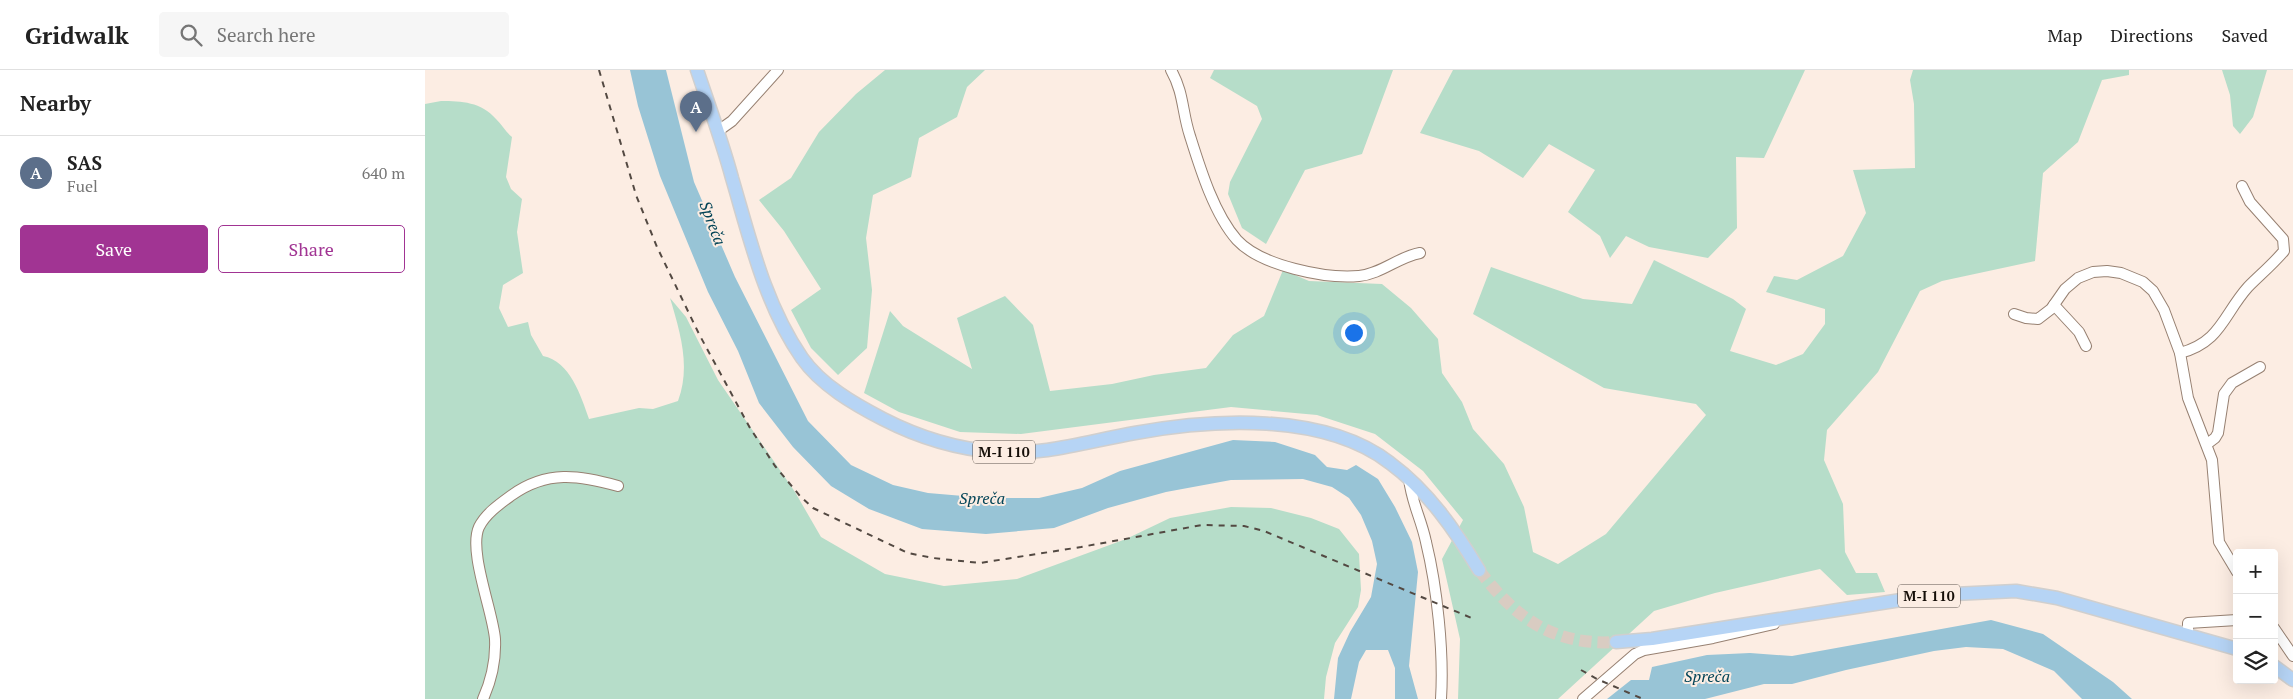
<!DOCTYPE html>
<meta charset="utf-8">
<style>
body{margin:0;font-family:"PT Serif",serif;background:#f6f6f6;color:#222}
.controls{position:absolute;right:15px;bottom:15px;display:grid;overflow:hidden;border-radius:5px;box-shadow:0 5px 20px #0002}
.controls button{width:45px;height:45px;display:grid;place-items:center;padding:0;border:0;border-bottom:1px solid #e0e0e0;background:#fff;color:#222;font:25px sans-serif}
.you{position:absolute;left:928px;top:262px;width:18px;height:18px;margin:-12px;border:4px solid #fff;border-radius:50%;background:#1a73e8;box-shadow:0 0 0 8px #1a73e833}
.badge{display:grid;place-items:center;width:32px;height:32px;border-radius:50%;background:#a13493;color:#fff;font-size:16px;font-weight:700}
.pin{position:absolute;translate:-50% -41px;filter:drop-shadow(0 1px 2px #0008)}
.pin::after{content:'';position:absolute;top:26px;width:18px;height:15px;background:inherit;clip-path:polygon(0 0,100% 0,50% 100%)}
.list{margin:0;padding:0;list-style:none}
h2{display:flex;justify-content:space-between;align-items:center;height:65px;margin:0;padding:0 20px;font-size:21px}
h2 small{font-size:16px;font-weight:400;color:#767676}
.list li{display:grid;grid-template-columns:32px 1fr auto;gap:15px;align-items:center;box-sizing:border-box;height:75px;padding:0 20px;border-top:1px solid #e0e0e0}
.list b{display:block;font-size:19px;white-space:nowrap}
.list p{margin:0;font-size:16px;white-space:nowrap;color:#767676}
.list em{font-size:16px;font-style:normal;color:#767676}
.actions{display:flex;gap:10px;padding:15px 20px}
.actions a{flex:1;padding:11px 0;border:1px solid #a13493;border-radius:5px;text-align:center;font-size:18px;color:#a13493}
.actions .main{background:#a13493;color:#fff}
.icon{flex:none;width:28px;height:28px;fill:none;stroke:currentColor;stroke-width:2;stroke-linecap:round;stroke-linejoin:round}
.map{position:relative;flex:none;width:1868px;height:629px;overflow:hidden}
header{display:flex;align-items:center;gap:30px;box-sizing:border-box;height:70px;padding:0 25px;background:#fff;border-bottom:1px solid #e0e0e0}
header strong{font-size:24px}
nav{display:flex;gap:28px;margin-inline-start:auto;font-size:18px}
.search{width:350px;height:45px;background:#f6f6f6;display:flex;align-items:center;gap:12px;box-sizing:border-box;padding:0 18px;border-radius:5px;color:#767676;font-size:19px}
main{display:flex}
aside{flex:1;background:#fff}
.map>svg:first-child{display:block}
.green{fill:#b6ddc9}
.water{fill:#98c4d6}
.lines{fill:none;stroke-linecap:round;stroke-linejoin:round}
.major-tunnel{stroke:#d9ccc2;stroke-width:12;stroke-dasharray:12 6;stroke-linecap:butt}
.minor-casing{stroke:#978172;stroke-width:12}
.major-casing{stroke:#d0cfce;stroke-width:15}
.minor{stroke:#fff;stroke-width:10}
.major{stroke:#b6d4f5;stroke-width:12}
.rail{stroke:#534942;stroke-width:2;stroke-dasharray:6 6;stroke-linecap:butt}
.labels{text-anchor:middle;stroke-width:4;stroke-linejoin:round;paint-order:stroke}
.shield{fill:#fcede3;stroke:#5a514a;stroke-width:1}
.shield-label{font-size:14px;font-weight:bold;fill:#150e08}
.water-label{font-size:16px;font-style:italic;fill:#034457;stroke:#fcede3}
</style>
<header>
<strong>Gridwalk</strong>
<div class="search"><svg class="icon" aria-label="search" viewBox="0 0 24 24"><circle cx="10" cy="10" r="6"/><path d="M15 15l6 6"/></svg>Search here</div>
<nav><a>Map</a><a>Directions</a><a>Saved</a></nav>
</header>
<main>
<aside>
<h2>Nearby<small></small></h2>
<ul class="list">
<li><span class="badge" style="background:#5c6f8a">A</span><div><b>SAS</b><p>Fuel</p></div><em>640 m</em></li>
</ul>
<div class="actions"><a class="main">Save</a><a>Share</a></div>
</aside>
<div class="map">
<svg width="1868" height="629" viewBox="0 0 1868 629">
<rect width="100%" height="100%" fill="#fcede3"/>
<g class="green">
<path d="M460,0H560L542,17L532,47L494,68L486,107L448,125L441,168L447,220L442,278L413,305L386,278L366,240L396,219L359,161L334,130L366,108L394,62L431,24Z"/>
<path d="M789,0H968L937,84L880,100L841,174L817,158L803,124L805,112L837,49L832,36L785,8Z"/>
<path d="M1028,0H1380L1339,88L1311,87L1312,158L1283,188L1224,177L1201,166L1185,188L1175,166L1143,142L1170,100L1124,74L1098,108L1054,81L995,63Z"/>
<path d="M1488,0H1704V5L1677,10L1653,72L1618,103L1610,191L1517,211L1495,221L1453,302L1402,360L1399,390L1418,434L1420,482L1431,503H1452L1460,522L1422,525L1395,499L1290,523L1229,541L1133,629H1033L1035,569L1017,489L1038,450L998,401L950,364L892,345L806,337L596,364L535,362L474,342L439,323L465,241L478,256L547,299L532,248L580,226L608,255L625,321L687,314L729,305L781,298L808,265L839,246L858,200L884,211L957,214L986,238L1013,269L1017,303L1037,332L1048,359L1079,394L1099,437L1108,482L1133,494L1181,464L1281,345L1271,334L1179,318L1048,244L1066,197L1158,229L1207,234L1229,190L1308,229L1321,239L1305,281L1351,295L1378,284L1400,254V239L1341,222L1349,206L1372,210L1418,186L1441,143L1428,100L1490,98L1489,34L1485,10Z"/>
<path d="M1797,0H1842L1828,47L1815,64L1808,56L1805,25Z"/>
<path d="M16,31C37,31 56,32 71,49C77,55 81,62 87,67L81,107L86,119L97,129L92,162L98,203L78,215L74,238L83,257L103,252L106,265L118,286C145,291 156,326 164,349L214,338L228,339L253,331C266,296 255,262 245,228L261,247L293,310L370,422L396,467L460,504L519,516L592,509L701,469L745,448L806,437L846,438L886,448L914,459L934,484L936,520L933,537L910,573L901,607L899,629H0V34Z"/>
</g>
<g class="water">
<path d="M205,0H241L269,112L310,207L383,351L426,395L468,415L503,423L562,428H614L657,418L695,401L808,370L850,372L890,385L902,397L922,400L931,395L953,409L970,437L987,472L993,502L984,596L993,629H970V598L963,580H941L934,592L926,629H909L913,588L925,562L946,527L952,494L947,471L936,445L924,428L907,417L878,409L806,410L741,422L683,438L629,458L561,464L497,459L444,439L406,416L368,377L334,333L313,281L283,222L235,106L213,36Z"/>
<path d="M1566,550L1618,564L1688,612L1707,629H1657L1629,601L1578,579L1541,577L1509,581L1421,600L1367,614H1339L1280,629H1182L1206,610H1224L1227,597L1282,585L1325,583L1367,586Z"/>
</g>
<g class="lines">
<path class="major-tunnel" d="M1054,500C1090,548 1129,576 1191,572"/>
<g class="minor-casing">
<g id="minor">
<path d="M746,0C759,23 757,42 765,66C775,98 789,144 812,170C836,196 901,209 934,206C956,204 973,187 995,183"/>
<path d="M293,61L307,51L353,0"/>
<path d="M1629,235L1654,262L1661,276"/>
<path d="M1589,244L1601,248L1613,249L1626,239L1640,219L1653,208L1668,202L1682,201L1696,203L1718,212L1728,221L1739,240L1755,283L1763,328L1787,390L1794,472L1812,502"/>
<path d="M1755,283C1796,272 1798,245 1823,217C1835,205 1848,194 1859,181L1858,169L1825,132L1817,116"/>
<path d="M1782,374L1790,368L1793,363L1799,324L1807,313L1835,297"/>
<path d="M984,409C987,434 996,448 1001,472C1012,517 1019,582 1016,629"/>
<path d="M1849,558L1868,586"/>
<path d="M1763,564V553L1812,550"/>
<path d="M58,629C66,611 71,590 70,569C68,542 43,481 54,457C61,443 76,433 87,425C122,400 154,405 193,416"/>
<path d="M1158,629L1210,584L1219,580L1288,568L1349,554"/>
</g>
</g>
<g class="major-casing">
<g id="major">
<path d="M272,0C284,36 297,71 307,108C325,169 340,235 377,288C396,315 429,334 458,349C493,367 532,379 571,382C618,386 664,371 710,363C787,349 899,342 965,393C1003,421 1030,460 1054,500"/>
<path d="M1191,572L1227,569L1508,525L1591,521L1632,528L1812,579"/>
<path d="M1849,596L1868,610"/>
</g>
</g>
<use href="#minor" class="minor"/>
<use href="#major" class="major"/>
<g class="rail">
<path d="M174,0L211,125L232,177L274,264L325,358L350,396L375,426L388,438L483,483L508,488L555,493L656,477L777,455L819,456L839,461L1049,549"/>
<path d="M1156,600L1172,609L1218,629"/>
</g>
</g>
<g class="labels">
<g class="shield">
<rect x="548" y="370.5" width="62" height="23" rx="4"/>
<rect x="1473" y="514.5" width="62" height="23" rx="4"/>
</g>
<g class="shield-label">
<text x="579" y="387">M-I 110</text>
<text x="1504" y="531">M-I 110</text>
</g>
<g class="water-label">
<text transform="translate(288 153) rotate(69)" y="6">Spreča</text>
<text x="557" y="434">Spreča</text>
<text x="1282" y="612">Spreča</text>
</g>
</g>
</svg>
<div class="controls">
<button>+</button>
<button>−</button>
<button><svg class="icon" aria-label="layers" viewBox="0 0 24 24"><path d="M12 4l9 5-9 5-9-5zM3 14l9 5 9-5"/></svg></button>
</div>
<div class="you"></div>
<div class="pin badge" style="left:271px;top:62px;background:#5c6f8a">A</div>
</div>
</main>
